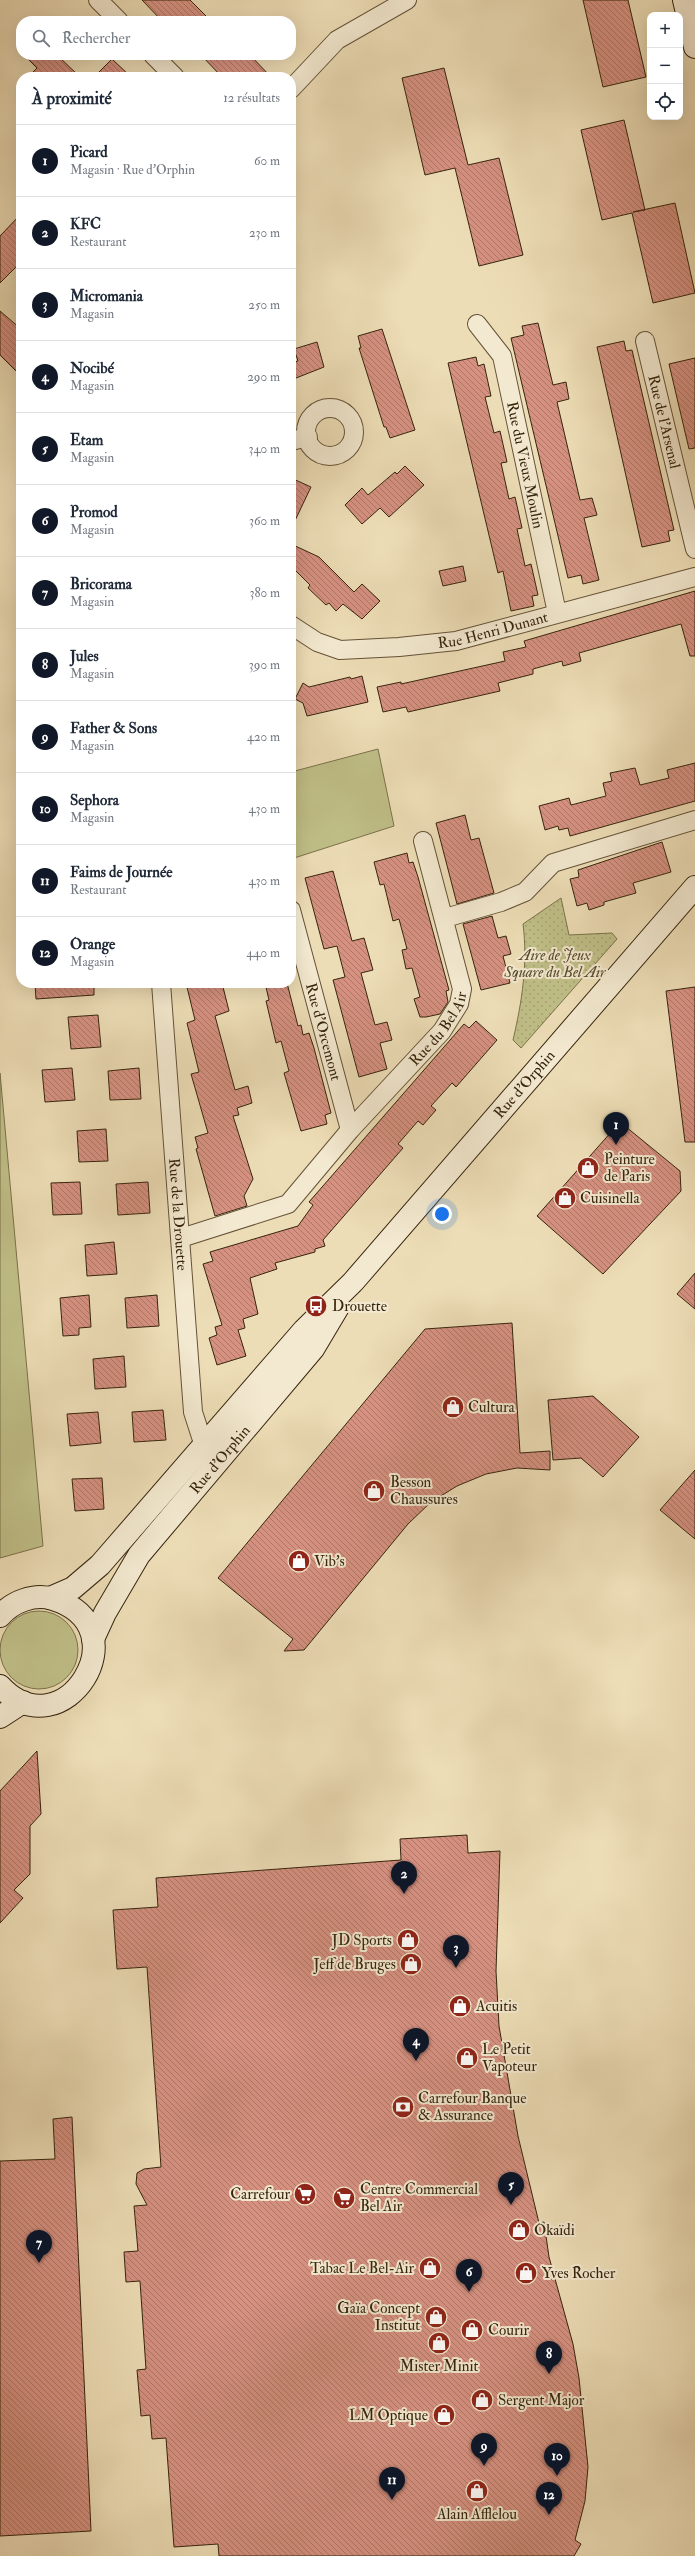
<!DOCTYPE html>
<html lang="fr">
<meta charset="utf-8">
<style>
body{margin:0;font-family:"IM FELL Double Pica",serif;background:#f6f6f7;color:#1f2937}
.controls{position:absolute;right:12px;top:12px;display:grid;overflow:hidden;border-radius:8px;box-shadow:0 4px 16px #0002}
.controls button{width:36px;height:36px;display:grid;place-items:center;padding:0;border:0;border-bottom:1px solid #e0e1e3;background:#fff;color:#1f2937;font:20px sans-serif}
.you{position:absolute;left:442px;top:1214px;width:14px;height:14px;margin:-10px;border:3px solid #fff;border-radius:50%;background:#1a73e8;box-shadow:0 0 0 6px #1a73e833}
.badge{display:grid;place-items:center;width:26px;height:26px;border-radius:50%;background:#111827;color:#fff;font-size:13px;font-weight:700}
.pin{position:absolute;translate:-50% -33px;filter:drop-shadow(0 1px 2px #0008)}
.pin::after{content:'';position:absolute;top:21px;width:14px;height:12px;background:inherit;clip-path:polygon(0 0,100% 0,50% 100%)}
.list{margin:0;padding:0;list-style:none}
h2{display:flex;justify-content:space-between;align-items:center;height:52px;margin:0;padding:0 16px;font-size:17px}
h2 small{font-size:13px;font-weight:400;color:#747a83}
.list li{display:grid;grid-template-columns:26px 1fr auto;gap:12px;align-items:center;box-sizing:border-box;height:72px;padding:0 16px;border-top:1px solid #e0e1e3}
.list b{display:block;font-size:15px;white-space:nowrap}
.list p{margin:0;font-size:13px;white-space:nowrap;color:#747a83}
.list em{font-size:13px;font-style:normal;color:#747a83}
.icon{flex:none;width:22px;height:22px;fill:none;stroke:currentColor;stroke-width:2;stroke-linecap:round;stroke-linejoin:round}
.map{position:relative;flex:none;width:695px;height:2556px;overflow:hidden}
.search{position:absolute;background:#fff;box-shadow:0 4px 16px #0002;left:16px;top:16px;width:280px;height:44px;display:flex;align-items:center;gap:10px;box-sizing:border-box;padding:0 14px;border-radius:16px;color:#747a83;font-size:15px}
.panel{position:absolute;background:#fff;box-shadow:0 4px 16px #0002;left:16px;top:72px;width:280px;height:916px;border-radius:16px}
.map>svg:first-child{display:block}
.grass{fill:#c0bf88;stroke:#7b724a}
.park{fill:url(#park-dots);stroke:#7b724a}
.building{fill:url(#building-back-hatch);stroke:#36240d}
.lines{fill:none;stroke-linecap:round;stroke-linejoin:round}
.street-casing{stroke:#645237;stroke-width:20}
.secondary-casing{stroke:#36240d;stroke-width:24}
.street{stroke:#f3e9d0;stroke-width:18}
.secondary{stroke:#f3e9d0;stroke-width:22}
.labels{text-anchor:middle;stroke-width:4;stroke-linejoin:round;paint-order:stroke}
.street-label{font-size:15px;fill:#36240d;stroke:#f3e9d0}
.park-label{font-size:15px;font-style:italic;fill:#584b2c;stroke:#f3e9d0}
.poi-label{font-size:15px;fill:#36240d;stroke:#f3e9d0;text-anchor:start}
</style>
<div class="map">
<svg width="695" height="2556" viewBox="0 0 695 2556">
<defs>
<pattern id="park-dots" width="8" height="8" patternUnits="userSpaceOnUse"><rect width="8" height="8" fill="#c0bf88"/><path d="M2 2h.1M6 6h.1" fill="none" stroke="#a6a474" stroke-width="1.8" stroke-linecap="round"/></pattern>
<pattern id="building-back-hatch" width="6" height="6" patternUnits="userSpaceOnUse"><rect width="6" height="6" fill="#d69181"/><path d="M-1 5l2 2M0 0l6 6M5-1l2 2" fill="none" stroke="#ae7668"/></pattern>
</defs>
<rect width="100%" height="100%" fill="#edddb6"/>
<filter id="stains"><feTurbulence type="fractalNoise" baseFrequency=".005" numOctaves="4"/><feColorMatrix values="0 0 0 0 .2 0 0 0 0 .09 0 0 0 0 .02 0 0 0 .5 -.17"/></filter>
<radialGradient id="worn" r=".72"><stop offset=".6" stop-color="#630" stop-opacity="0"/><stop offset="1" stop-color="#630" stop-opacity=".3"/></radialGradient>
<g class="grass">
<path d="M378,749L394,826L291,859V772Z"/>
<path d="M0,1073L43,1546L0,1558Z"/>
<circle cx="39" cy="1650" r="39"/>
</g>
<path class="park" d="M561,898L569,935L612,933L617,939L521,1048L513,1040C522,1002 528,963 523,924Z"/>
<g class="building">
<path d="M142,0H190L211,21H162Z"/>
<path d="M583,0H628L646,77L603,87Z"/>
<path d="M24,55H57L80,77H28L37,68Z"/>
<path d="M201,55H250L271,77H222Z"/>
<path d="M112,59L131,77H94Z"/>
<path d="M444,68L468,165L499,158L523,255L479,266L455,168L425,175L402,78Z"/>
<path d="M624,120L645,210L633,212L675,203L695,293L653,303L632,213L602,220L581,130Z"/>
<path d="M21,214V262L0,283V236Z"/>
<path d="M0,311L21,329V376L0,355Z"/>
<path d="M538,323L553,385L566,382L569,399L557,402L580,500L592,498L597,515L584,518L599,580L583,584L581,575L568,578L511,338L524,335L522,326Z"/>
<path d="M382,329L415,430L390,438L386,427H384L377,405L359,348H361L358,336Z"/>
<path d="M624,341L626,351L632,350L674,530L668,531L670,541L642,547L597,347Z"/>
<path d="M317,342L324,367L291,380V363L298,361L294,349Z"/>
<path d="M476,357L478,366L484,364L491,396L485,397L494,433L500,431L507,462L501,463L509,499L515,497L522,528L517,529L525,566L531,564L538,595L532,596L534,606L511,611L503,571L498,573L448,363Z"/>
<path d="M695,358V448L689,449L669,364Z"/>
<path d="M405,466L424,485L389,517L380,508L362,524L345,505L362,488L368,495L395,472L397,474Z"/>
<path d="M291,478L311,487L291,529Z"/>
<path d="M291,544L319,557L354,592L362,584L380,601L362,619L343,604L336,611L329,603L326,605L308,588L310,585L291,566Z"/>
<path d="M463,566L466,581L443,586L439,571Z"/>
<path d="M695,591V656H690L681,624L579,653L581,661L563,666L562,661L533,669V674L498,683L500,691L408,712L406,707L383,712L377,687L401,682V684L505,661L503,652L526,647L524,641Z"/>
<path d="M362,676L368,702L307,716L303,703L295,699L303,683L309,687L350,677L351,679Z"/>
<path d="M695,763V801L570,836L568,828L559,830L558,826L545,830L539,806L569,798L571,805L606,796L603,783L612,781L610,773L635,768L640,785L669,778L667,770Z"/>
<path d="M465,815L471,840L479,838L494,893L457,904L436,823Z"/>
<path d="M662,842L671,872L633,883L636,893L604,902V905L589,910L587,903L577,906L570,879L579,877L578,870Z"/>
<path d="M407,853L409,863L413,862L418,877L449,990L446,991L448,1002L440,1014L426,1017H420L414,999L420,997L412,968L406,969L402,950L407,949L399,919L393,921L384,884L380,885L374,862Z"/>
<path d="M333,871L352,941L364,938L373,970L361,973L375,1025L387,1022L392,1040L380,1043L387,1069L359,1077L333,980L345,977L337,946L324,949L305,878Z"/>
<path d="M492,916L498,938L506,936L511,954L503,956L510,983L481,990L463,924Z"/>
<path d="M35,983H94V995L36,999Z"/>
<path d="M186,983H222L229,1011L215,1016L235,1090L248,1086L252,1103L237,1108L239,1115L233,1116L253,1179L244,1196L247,1206L215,1216L196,1149L198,1148L195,1137L208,1133L191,1074L199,1072L187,1023L195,1020Z"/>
<path d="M265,983H287L298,1026L301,1025L303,1035L309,1033L314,1048L331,1113L325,1115L327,1124L301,1131L284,1073L289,1071L281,1041L276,1043L266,1001L269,1000Z"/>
<path d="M695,987V1142H685L666,991Z"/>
<path d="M98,1015L101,1047L71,1049L68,1017Z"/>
<path d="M476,1021L497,1040L456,1087L452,1083L431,1106L436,1110L423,1125L418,1121L398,1144L403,1148L323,1240L325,1246L315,1249V1252L275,1263L277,1269L250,1278L258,1314L243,1319L245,1328L238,1330L246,1356L217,1365L209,1338L217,1335L215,1327L222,1325L203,1264L213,1261L210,1252L298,1226L313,1205L309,1202L464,1024L469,1028Z"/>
<path d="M72,1068L75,1100L45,1102L42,1070Z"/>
<path d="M139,1068L141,1099L110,1100L108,1071Z"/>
<path d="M620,1122L680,1171L681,1191L603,1274L537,1216Z"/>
<path d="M106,1129L108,1161L79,1162L77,1131Z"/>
<path d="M80,1182L82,1214L53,1215L51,1183Z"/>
<path d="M148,1182L150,1213L118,1215L116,1184Z"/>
<path d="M114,1242L117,1274L87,1276L85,1245Z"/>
<path d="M695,1273V1309L677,1294Z"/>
<path d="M89,1295L91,1327L79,1328V1335L63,1336L60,1298Z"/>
<path d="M157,1295L159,1326L127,1328L125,1298Z"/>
<path d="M512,1323L520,1453L550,1451V1470L517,1468L486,1474L457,1486L431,1502L408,1524L304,1650L284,1651L293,1639L218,1578L425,1329Z"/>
<path d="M124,1356L126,1387L95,1389L93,1359Z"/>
<path d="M593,1396L639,1437L603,1477L581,1458L553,1460L548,1400Z"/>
<path d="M163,1410L166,1440L134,1442L132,1412Z"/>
<path d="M98,1412L101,1443L70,1446L67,1414Z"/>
<path d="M695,1470V1539L660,1510Z"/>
<path d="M102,1478L104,1509L75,1511L72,1479Z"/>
<path d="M37,1751L41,1814L30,1826V1874L14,1890L23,1898L0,1923V1791Z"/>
<path d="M467,1835L468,1853L500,1851L496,1971L499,2026L518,2136L539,2223L544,2222L549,2257L573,2344L579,2378L588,2467L585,2501L575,2540L581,2544L574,2556H219L218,2544L174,2547L166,2438L152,2439L150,2415L141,2416L137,2370L146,2369L140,2281L126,2282L124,2252L138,2251L134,2206L147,2205L136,2184L137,2173L144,2169L161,2167L147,1967L117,1969L113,1910L158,1907L156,1878L401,1860L400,1839Z"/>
<path d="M72,2117L91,2531L0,2536V2161L55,2159L53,2119Z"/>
</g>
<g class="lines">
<g class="street-casing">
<g id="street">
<path d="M98,0L119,21"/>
<path d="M153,55L175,77"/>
<path d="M291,89L337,40L407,0"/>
<path id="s1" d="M477,324L502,356L557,613"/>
<path id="s2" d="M645,341L695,549"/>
<circle cx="330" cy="432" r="24"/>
<path d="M291,441L308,437"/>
<path id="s3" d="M291,625L317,642L340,650L399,647L456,641L695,577"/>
<path id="s4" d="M291,910L350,1130"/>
<path d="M445,918L501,902L525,892L553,863L695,820"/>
<path id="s5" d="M161,983L193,1412L203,1443"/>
<path id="s6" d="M181,1238L288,1204L350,1130L442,1031L459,1004L462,989L423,841"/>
</g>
</g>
<g class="secondary-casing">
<g id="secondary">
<path d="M684,0L695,47"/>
<path id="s7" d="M50,1598L73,1588L100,1565L304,1330L353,1282L695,887"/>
<path d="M0,1616C12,1602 34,1593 53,1599C144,1627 63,1754 0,1686"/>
<path id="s8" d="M93,1639L105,1613L139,1555L313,1349L338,1307"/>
<path d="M0,1717L23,1702"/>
</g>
</g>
<use href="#street" class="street"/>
<use href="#secondary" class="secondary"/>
</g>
<defs>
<g id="shop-disc" transform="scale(1.15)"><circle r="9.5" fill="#8f2418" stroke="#f3e9d0"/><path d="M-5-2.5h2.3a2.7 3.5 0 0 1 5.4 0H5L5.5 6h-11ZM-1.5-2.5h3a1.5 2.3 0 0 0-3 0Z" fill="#fff"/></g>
<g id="bus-disc" transform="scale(1.15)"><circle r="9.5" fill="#8f2418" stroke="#f3e9d0"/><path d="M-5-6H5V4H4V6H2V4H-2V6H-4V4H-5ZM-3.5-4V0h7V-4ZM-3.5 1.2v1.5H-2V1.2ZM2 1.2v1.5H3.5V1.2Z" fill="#fff"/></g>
<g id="bank-disc" transform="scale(1.15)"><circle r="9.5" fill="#8f2418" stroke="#f3e9d0"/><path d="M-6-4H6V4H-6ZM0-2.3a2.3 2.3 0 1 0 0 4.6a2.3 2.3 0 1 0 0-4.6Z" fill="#fff"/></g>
<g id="supermarket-disc" transform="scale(1.15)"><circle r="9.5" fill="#8f2418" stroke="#f3e9d0"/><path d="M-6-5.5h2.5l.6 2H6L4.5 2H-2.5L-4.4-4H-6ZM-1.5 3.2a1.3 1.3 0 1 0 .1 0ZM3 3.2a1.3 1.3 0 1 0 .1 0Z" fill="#fff"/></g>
</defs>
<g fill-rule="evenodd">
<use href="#shop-disc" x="588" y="1168"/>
<use href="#shop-disc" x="565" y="1198"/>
<use href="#bus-disc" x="316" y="1306"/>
<use href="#shop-disc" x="453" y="1407"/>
<use href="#shop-disc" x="374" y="1491"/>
<use href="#shop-disc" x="299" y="1561"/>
<use href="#shop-disc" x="408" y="1940"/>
<use href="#shop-disc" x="411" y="1964"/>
<use href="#shop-disc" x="460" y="2006"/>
<use href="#shop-disc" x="467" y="2058"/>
<use href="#bank-disc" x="403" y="2107"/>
<use href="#supermarket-disc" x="305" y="2194"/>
<use href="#supermarket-disc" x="344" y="2198"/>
<use href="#shop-disc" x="519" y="2230"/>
<use href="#shop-disc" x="430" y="2268"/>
<use href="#shop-disc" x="526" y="2273"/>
<use href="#shop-disc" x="436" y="2317"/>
<use href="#shop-disc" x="472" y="2330"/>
<use href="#shop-disc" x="439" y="2343"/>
<use href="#shop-disc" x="482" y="2400"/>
<use href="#shop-disc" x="444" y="2415"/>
<use href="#shop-disc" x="477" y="2491"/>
</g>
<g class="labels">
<g class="street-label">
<text dy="5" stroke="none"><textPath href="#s2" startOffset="83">Rue de l'Arsenal</textPath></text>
<text dy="5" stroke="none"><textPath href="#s1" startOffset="152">Rue du Vieux Moulin</textPath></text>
<text dy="5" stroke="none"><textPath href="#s3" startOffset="210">Rue Henri Dunant</textPath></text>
<text dy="5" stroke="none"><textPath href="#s6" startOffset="344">Rue du Bel Air</textPath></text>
<text dy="5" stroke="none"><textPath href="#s4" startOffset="126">Rue d'Orcemont</textPath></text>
<text dy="5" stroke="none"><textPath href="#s7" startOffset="702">Rue d'Orphin</textPath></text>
<text dy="5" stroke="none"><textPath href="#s5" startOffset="232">Rue de la Drouette</textPath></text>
<text dy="5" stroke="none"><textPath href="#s8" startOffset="221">Rue d'Orphin</textPath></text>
</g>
<g class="park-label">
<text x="555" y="960">Aire de Jeux<tspan x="555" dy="17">Square du Bel Air</tspan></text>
</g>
<g class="poi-label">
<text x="604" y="1164">Peinture<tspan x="604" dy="17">de Paris</tspan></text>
<text x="580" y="1203">Cuisinella</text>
<text x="332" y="1311">Drouette</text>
<text x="468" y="1412">Cultura</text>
<text x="390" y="1487">Besson<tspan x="390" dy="17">Chaussures</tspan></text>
<text x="314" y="1566">Vib's</text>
<text x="392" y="1945" text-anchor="end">JD Sports</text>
<text x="396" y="1969" text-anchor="end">Jeff de Bruges</text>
<text x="476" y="2011">Acuitis</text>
<text x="482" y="2054">Le Petit<tspan x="482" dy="17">Vapoteur</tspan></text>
<text x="418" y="2103">Carrefour Banque<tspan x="418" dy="17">&amp; Assurance</tspan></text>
<text x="360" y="2194">Centre Commercial<tspan x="360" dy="17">Bel Air</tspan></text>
<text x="290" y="2199" text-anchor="end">Carrefour</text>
<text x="534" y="2235">Okaïdi</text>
<text x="414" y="2273" text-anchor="end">Tabac Le Bel-Air</text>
<text x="542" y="2278">Yves Rocher</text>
<text x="420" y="2313" text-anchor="end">Gaïa Concept<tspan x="420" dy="17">Institut</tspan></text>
<text x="488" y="2335">Courir</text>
<text x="439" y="2371" text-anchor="middle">Mister Minit</text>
<text x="498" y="2405">Sergent Major</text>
<text x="428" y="2420" text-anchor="end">LM Optique</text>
<text x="477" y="2519" text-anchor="middle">Alain Afflelou</text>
</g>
</g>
<rect width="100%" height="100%" filter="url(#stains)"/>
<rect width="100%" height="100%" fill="url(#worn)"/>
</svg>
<div class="controls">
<button>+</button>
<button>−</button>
<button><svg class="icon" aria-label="locate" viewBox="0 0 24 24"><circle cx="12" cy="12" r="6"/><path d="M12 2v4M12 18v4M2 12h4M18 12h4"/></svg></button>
</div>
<div class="you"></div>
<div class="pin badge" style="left:616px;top:1145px">1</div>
<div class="pin badge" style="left:404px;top:1894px">2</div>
<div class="pin badge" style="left:456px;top:1968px">3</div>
<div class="pin badge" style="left:416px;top:2061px">4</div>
<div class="pin badge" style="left:511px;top:2205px">5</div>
<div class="pin badge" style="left:469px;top:2292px">6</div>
<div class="pin badge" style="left:39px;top:2263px">7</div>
<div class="pin badge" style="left:549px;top:2374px">8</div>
<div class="pin badge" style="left:484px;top:2466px">9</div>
<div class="pin badge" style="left:557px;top:2476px">10</div>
<div class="pin badge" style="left:392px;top:2500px">11</div>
<div class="pin badge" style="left:549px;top:2515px">12</div>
<div class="search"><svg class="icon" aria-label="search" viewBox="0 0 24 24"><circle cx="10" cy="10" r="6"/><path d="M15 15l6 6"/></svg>Rechercher</div>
<section class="panel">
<h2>À proximité<small>12 résultats</small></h2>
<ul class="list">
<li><span class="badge">1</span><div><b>Picard</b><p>Magasin · Rue d'Orphin</p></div><em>60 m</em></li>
<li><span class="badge">2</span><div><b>KFC</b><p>Restaurant</p></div><em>230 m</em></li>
<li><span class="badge">3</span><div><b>Micromania</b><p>Magasin</p></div><em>250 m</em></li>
<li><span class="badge">4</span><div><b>Nocibé</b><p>Magasin</p></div><em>290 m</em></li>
<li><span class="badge">5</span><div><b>Etam</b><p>Magasin</p></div><em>340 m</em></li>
<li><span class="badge">6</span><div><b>Promod</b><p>Magasin</p></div><em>360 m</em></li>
<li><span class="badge">7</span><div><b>Bricorama</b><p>Magasin</p></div><em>380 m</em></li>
<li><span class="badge">8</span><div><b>Jules</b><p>Magasin</p></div><em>390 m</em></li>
<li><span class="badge">9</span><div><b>Father &amp; Sons</b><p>Magasin</p></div><em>420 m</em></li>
<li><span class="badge">10</span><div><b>Sephora</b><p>Magasin</p></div><em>430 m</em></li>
<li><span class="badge">11</span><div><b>Faims de Journée</b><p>Restaurant</p></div><em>430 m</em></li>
<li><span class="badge">12</span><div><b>Orange</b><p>Magasin</p></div><em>440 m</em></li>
</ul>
</section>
</div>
